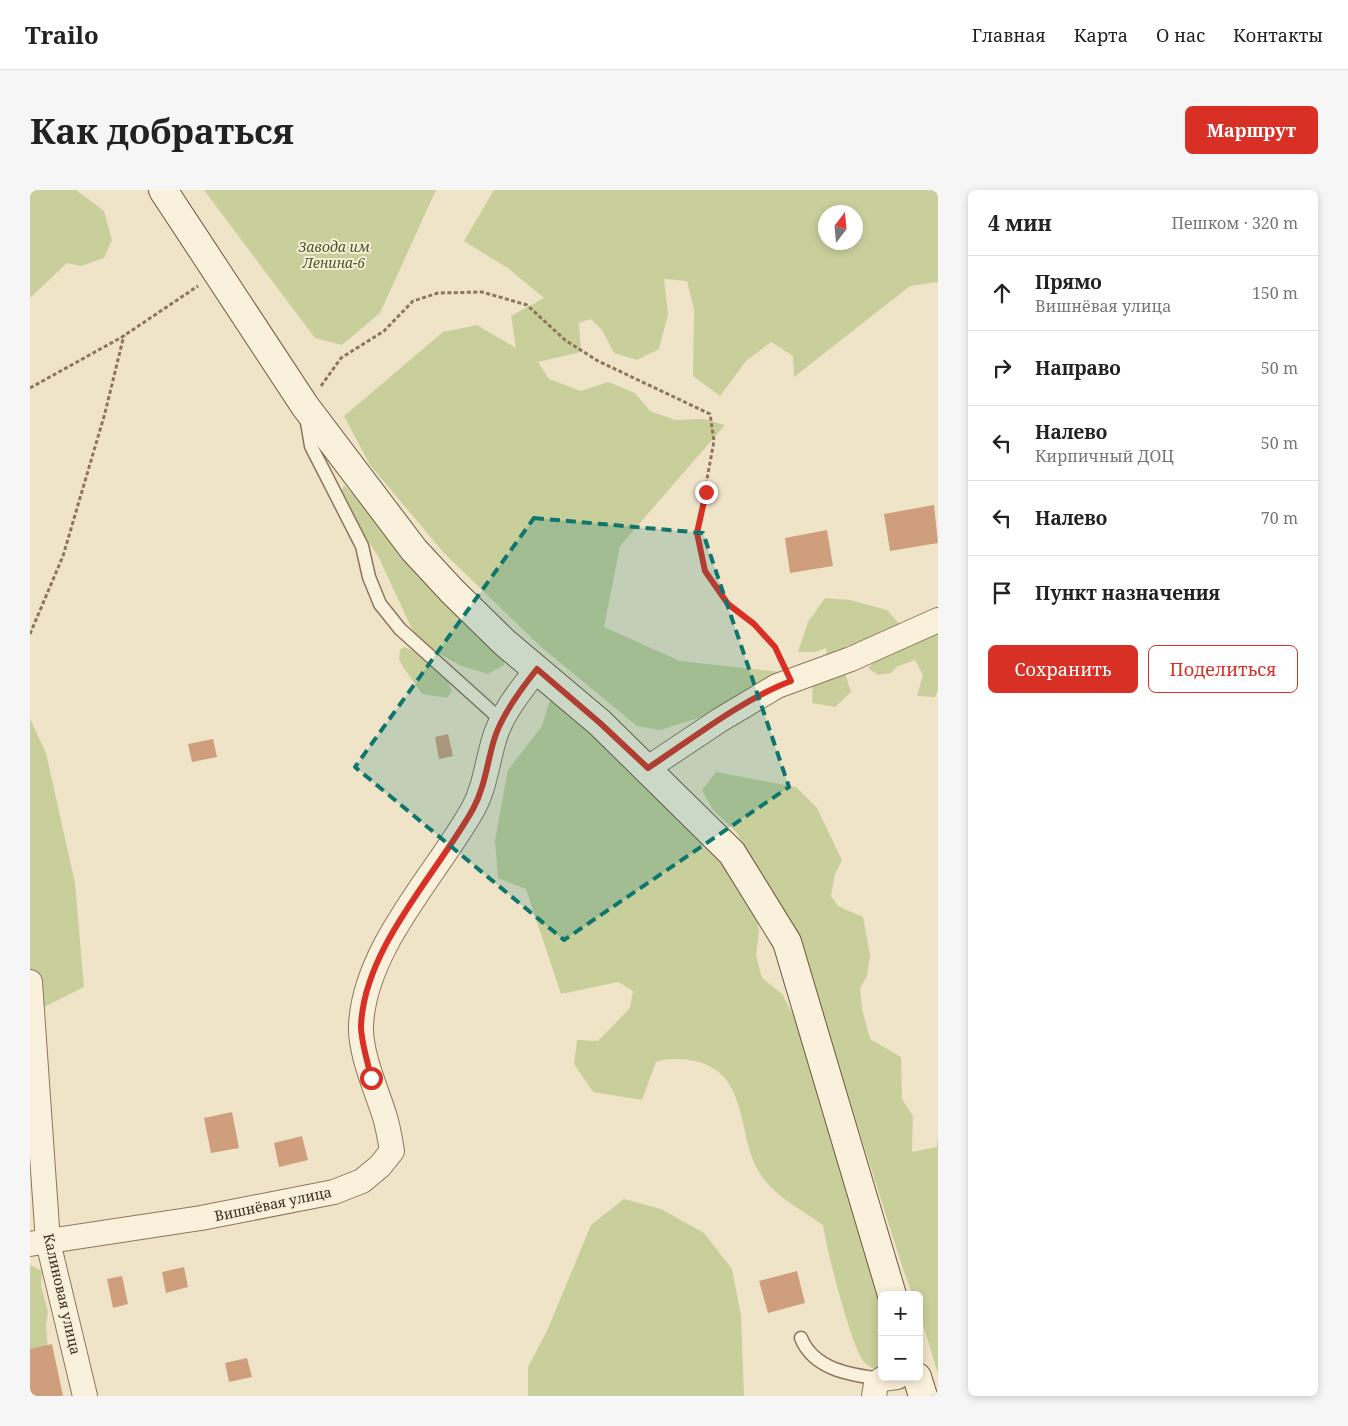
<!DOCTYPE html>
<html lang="ru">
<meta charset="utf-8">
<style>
body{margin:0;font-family:"Noto Serif",serif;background:#f6f6f6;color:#222}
.controls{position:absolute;right:15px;bottom:15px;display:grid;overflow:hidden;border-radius:8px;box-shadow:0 2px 8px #0003}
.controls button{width:45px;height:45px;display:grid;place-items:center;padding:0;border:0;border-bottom:1px solid #e0e0e0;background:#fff;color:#222;font:25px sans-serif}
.compass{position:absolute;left:788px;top:15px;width:45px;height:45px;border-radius:50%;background:#fff;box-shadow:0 2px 8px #0003;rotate:16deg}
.stop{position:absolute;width:15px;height:15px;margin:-11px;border:4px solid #d93025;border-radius:50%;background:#fff}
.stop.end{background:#d93025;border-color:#fff;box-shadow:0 1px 5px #0008}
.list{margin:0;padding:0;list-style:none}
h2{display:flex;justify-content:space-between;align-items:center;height:65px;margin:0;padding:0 20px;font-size:21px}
h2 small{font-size:16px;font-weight:400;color:#767676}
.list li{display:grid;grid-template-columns:32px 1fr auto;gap:15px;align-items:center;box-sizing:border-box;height:75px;padding:0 20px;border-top:1px solid #e0e0e0}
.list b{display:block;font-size:19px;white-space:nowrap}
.list p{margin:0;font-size:16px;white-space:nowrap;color:#767676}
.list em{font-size:16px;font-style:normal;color:#767676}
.actions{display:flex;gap:10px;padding:15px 20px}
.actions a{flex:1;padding:11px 0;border:1px solid #d93025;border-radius:8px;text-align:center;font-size:18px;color:#d93025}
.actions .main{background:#d93025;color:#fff}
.icon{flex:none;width:28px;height:28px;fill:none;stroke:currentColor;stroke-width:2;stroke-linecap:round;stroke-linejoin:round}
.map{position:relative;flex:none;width:908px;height:1206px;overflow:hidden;border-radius:8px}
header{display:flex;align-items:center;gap:30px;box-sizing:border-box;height:70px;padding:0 25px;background:#fff;border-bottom:1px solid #e0e0e0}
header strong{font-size:24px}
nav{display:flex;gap:28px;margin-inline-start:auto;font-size:18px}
.intro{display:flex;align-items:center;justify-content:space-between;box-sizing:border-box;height:120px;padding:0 30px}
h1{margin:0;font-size:35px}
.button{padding:12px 22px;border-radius:8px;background:#d93025;color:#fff;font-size:18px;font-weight:700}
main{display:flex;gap:30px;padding:0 30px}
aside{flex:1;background:#fff;border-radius:8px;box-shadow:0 2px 8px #0003}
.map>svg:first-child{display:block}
.green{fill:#c9cf9b;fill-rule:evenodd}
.building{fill:#cf9f7d}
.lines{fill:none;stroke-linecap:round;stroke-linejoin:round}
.service-casing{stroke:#8d765c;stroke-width:15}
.minor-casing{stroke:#8d765c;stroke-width:26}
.secondary-casing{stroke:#6f573f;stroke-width:30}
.path{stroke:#8d765c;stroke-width:3;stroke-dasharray:4 2.5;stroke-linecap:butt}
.service{stroke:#faf1dc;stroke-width:12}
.minor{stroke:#faf1dc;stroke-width:24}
.secondary{stroke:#faf1dc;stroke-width:28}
.route{stroke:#d93025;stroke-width:6}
.marked{fill:#0f766e;fill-opacity:0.2;stroke:#0f766e;stroke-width:4;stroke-dasharray:10 6;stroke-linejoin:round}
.labels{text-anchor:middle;stroke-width:4;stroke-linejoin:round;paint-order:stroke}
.park-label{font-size:14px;font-style:italic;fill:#4d5a26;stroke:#f7eed8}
.street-label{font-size:14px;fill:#3d2e20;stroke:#f7eed8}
</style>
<header>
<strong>Trailo</strong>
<nav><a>Главная</a><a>Карта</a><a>О нас</a><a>Контакты</a></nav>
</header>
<div class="intro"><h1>Как добраться</h1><a class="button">Маршрут</a></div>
<main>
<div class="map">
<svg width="908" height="1206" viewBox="0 0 908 1206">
<rect width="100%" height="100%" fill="#f0e4c8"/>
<g class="green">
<path d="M0,0H46L74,21L82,50L74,68L51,76L37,73L0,108Z"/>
<path d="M174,0H406L350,123L312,155L285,148Z"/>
<path d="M464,0H908V92L880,96L764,187L763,166L741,152L716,171L690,206L663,186L664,119L657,91L634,89L638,124L629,159L607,170L584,163L572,140L561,129L549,133L551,162L508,172L519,189L551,201L578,192L605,203L620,221L645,230L674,229L695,235L590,356L574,437L650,471L750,482L726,510L630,540L607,536L510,456L414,363L340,275L314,226L413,142L447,135L486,158L481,126L514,108L479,79L434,51ZM796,22H826V52H796Z"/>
<path d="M314,295L474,466V475L458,484L431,476L398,457L382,439L348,366L328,336L311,303Z"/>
<path d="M795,408L820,410L857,420L881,447L908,436V500L905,507L887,506L893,485L885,470L866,477L861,483L848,485L838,478L854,463L837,452L816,456L809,465L821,502L805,517L782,513L783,489C792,481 799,469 796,458L785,462H768L778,432Z"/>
<path d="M374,457C397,465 413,479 422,501L417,508L392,504L373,477L369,469L370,460Z"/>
<path d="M522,503L689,669L725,717L729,741L726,765L732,788L752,804L767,832L826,1019L848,1107L852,1116V1183C847,1180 839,1177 835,1173C822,1162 796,1056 793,1035C771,1019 747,1008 731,985C705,947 722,879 659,870C647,869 638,868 626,872L612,910L563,902L544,874L547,850L568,851L600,818L603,801L588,792L531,804L496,699L468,688L465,650L478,580L512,536Z"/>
<path d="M0,529L16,563L45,693L54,797L0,824Z"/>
<path d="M686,582L766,597L787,618L812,670L805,684L801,706L808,716L833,727L840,765L837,786L830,798L832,819L840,849L871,867L872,909L883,926L882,962L907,957L908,943V1184L889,1121V1105H883L874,1082L818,906L790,834L749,713L706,642L683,620L672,600Z"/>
<path d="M594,1009L631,1019L674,1043L702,1079L711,1126L714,1206H498V1177L517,1141L561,1035Z"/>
<path d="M0,1075L12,1081L11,1096L18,1122L16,1134L18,1161L0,1194Z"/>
</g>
<g class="building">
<path d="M904,315L908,353L860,361L854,324Z"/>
<path d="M797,340L803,376L760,383L755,348Z"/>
<path d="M418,544L423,566L409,569L405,547Z"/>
<path d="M183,549L187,567L162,572L158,554Z"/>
<path d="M202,922L209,958L181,963L174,928Z"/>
<path d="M272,946L278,970L249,977L244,953Z"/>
<path d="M154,1077L158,1097L136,1103L132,1082Z"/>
<path d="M767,1081L775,1113L738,1123L729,1091Z"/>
<path d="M92,1086L98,1114L83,1118L77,1089Z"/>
<path d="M22,1154L33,1206H0V1159Z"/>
<path d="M217,1168L222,1187L199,1192L195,1173Z"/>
</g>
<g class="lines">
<g class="service-casing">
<g id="service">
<path d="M276,226L281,256L332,356L339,387L350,414L370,439L471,530"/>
<path d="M771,1148C784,1180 821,1185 852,1189"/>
</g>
</g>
<g class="minor-casing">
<g id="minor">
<path d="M618,578L690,530L747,496L821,469L908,430"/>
<path d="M0,792L18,1052L55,1206"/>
<path d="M0,1054L171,1028L304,1002L332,991L350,976L362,961C360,949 358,936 354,924C346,899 330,863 331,836C334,758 406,685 443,619C455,597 457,573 464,550C471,524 491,500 507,479"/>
<path d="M844,1206L846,1194L852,1189L867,1187"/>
</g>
</g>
<g class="secondary-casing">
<g id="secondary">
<path d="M133,0L275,216L384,360L422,401L474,452L570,533L702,663L757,752L862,1105"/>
<path d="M887,1187L893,1206"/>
</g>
</g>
<g class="path">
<path d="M291,196L311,168L354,141L383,111L408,103L452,102L497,115L535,150L568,171L680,224L684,251L667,343L675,381L698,414L723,434L745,457L752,472"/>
<path d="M0,198L92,147L168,96"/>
<path d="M0,444L33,366L75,223L94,145"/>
</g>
<use href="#service" class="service"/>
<use href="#minor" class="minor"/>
<use href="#secondary" class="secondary"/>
</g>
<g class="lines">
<path class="route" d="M341,888C338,872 331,852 331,836C334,758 406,685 443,619C455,597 457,573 464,550C471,526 491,499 507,479L570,533L618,578C662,549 711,510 761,491L745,457L724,434L698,414L675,381L667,343L676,302"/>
</g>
<path class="marked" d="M504,328L673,343L759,597L534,750L325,577Z"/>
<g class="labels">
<g class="park-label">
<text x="304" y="62">Завода им<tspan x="304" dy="16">Ленина-6</tspan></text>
</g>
<g class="street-label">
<text transform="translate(243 1014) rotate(-12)" y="5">Вишнёвая улица</text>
<text transform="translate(32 1104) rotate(77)" y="5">Калиновая улица</text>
</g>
</g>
</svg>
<div class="controls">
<button>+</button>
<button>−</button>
</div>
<svg class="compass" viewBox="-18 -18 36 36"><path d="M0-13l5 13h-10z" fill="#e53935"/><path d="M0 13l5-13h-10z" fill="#767676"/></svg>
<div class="stop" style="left:341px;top:888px"></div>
<div class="stop end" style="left:676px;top:302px"></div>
</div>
<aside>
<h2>4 мин<small>Пешком · 320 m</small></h2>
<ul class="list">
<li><svg class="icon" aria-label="ahead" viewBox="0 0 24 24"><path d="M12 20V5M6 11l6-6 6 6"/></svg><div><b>Прямо</b><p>Вишнёвая улица</p></div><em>150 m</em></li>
<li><svg class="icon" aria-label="right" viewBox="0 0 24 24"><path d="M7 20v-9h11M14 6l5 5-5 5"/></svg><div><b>Направо</b></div><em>50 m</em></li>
<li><svg class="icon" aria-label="left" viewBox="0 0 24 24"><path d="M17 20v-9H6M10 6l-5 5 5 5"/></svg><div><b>Налево</b><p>Кирпичный ДОЦ</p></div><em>50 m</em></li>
<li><svg class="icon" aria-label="left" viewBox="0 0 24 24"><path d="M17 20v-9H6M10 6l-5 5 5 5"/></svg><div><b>Налево</b></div><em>70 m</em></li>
<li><svg class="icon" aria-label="arrive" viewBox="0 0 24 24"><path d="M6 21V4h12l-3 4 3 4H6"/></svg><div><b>Пункт назначения</b></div></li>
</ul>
<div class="actions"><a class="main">Сохранить</a><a>Поделиться</a></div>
</aside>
</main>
